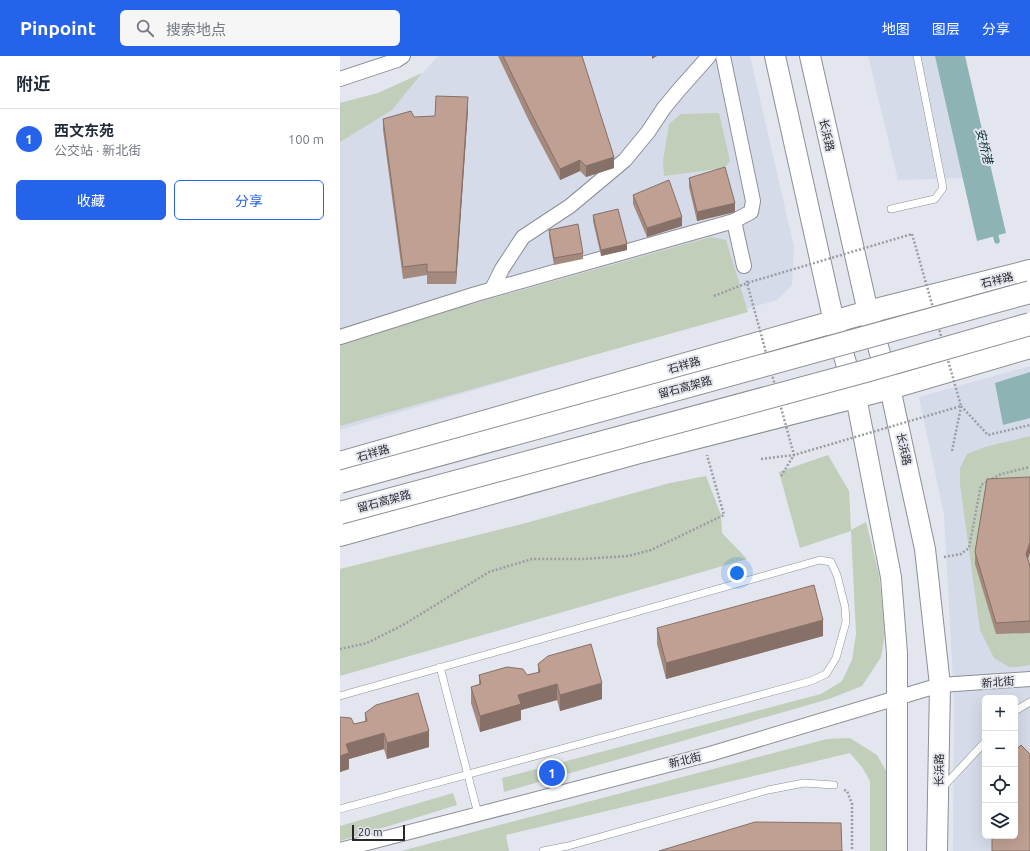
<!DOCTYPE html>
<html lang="zh">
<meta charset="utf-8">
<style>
body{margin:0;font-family:Ubuntu,"Noto Sans SC",sans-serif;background:#f6f6f7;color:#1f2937}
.controls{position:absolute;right:12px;bottom:12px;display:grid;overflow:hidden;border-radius:6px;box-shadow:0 4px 16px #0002}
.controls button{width:36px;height:36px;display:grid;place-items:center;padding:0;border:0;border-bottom:1px solid #e0e1e3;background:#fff;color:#1f2937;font:20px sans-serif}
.scale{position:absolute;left:12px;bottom:10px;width:53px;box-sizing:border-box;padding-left:4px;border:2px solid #26272a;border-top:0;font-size:11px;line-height:14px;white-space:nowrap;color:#26272a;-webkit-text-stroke:3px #e3e6ee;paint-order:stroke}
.you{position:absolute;left:397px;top:517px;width:14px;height:14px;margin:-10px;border:3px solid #fff;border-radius:50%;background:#1a73e8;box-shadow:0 0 0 6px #1a73e833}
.badge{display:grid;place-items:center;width:26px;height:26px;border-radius:50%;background:#2563eb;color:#fff;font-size:13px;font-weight:700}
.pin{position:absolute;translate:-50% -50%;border:2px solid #fff;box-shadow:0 1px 4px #0006}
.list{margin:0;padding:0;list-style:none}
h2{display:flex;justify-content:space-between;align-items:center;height:52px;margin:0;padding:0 16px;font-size:17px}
h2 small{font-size:13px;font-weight:400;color:#747a83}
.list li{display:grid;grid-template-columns:26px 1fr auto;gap:12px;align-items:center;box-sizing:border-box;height:60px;padding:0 16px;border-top:1px solid #e0e1e3}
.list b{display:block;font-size:15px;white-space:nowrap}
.list p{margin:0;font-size:13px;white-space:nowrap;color:#747a83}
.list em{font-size:13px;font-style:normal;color:#747a83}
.actions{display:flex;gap:8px;padding:12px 16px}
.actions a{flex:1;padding:9px 0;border:1px solid #2563eb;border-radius:6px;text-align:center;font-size:14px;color:#2563eb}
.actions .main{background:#2563eb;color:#fff}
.icon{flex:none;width:22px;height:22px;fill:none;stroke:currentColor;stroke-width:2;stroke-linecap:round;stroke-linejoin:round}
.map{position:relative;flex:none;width:690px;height:795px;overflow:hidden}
header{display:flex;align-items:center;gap:24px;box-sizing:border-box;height:56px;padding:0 20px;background:#2563eb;color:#fff}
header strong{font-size:19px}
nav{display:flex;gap:22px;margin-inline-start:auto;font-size:14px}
.search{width:280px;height:36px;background:#f6f6f7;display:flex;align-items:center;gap:10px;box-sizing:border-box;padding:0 14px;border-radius:6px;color:#747a83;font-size:15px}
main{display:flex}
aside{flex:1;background:#fff}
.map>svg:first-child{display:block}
.built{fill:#d6dbea;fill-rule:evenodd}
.green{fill:#c0ceba}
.water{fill:#8db3b5}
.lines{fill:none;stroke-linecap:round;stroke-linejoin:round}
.stream{stroke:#8db3b5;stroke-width:5.5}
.lane-casing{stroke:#8d8f97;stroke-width:8}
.street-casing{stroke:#8d8f97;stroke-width:16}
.secondary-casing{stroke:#8d8f97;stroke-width:22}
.primary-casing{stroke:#8d8f97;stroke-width:24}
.path{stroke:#9b9da3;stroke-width:2.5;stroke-dasharray:2 2;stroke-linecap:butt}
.lane{stroke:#fff;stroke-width:7}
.street{stroke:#fff;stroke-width:14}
.secondary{stroke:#fff;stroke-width:20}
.primary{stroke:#fff;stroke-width:22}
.highway-bridge-casing{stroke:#8d8f97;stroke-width:24;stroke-linecap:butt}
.path-bridge{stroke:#9b9da3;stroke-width:2.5;stroke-dasharray:2 2;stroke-linecap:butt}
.highway-bridge{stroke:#fff;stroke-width:22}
.wall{fill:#a48a7e}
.shaded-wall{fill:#867067}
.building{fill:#bfa093;stroke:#867067}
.labels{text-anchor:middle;stroke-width:4;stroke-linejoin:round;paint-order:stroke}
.street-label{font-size:11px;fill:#26272a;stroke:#e3e6ee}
.water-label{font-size:12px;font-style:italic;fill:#12383a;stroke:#e3e6ee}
</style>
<header>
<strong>Pinpoint</strong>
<div class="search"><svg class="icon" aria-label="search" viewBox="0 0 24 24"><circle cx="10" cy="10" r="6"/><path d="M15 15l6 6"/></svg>搜索地点</div>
<nav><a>地图</a><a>图层</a><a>分享</a></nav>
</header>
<main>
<aside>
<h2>附近<small></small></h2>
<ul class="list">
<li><span class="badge">1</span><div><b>西文东苑</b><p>公交站 · 新北街</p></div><em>100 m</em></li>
</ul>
<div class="actions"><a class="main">收藏</a><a>分享</a></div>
</aside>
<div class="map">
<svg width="690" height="795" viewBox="0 0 690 795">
<rect width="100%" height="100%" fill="#e3e6ee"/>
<g class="built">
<path d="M98,0H410L454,191L452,229L437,244L0,374V47L38,37L82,18Z"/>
<path d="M528,0H599L623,122L558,124Z"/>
<path d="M690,310V795H613L614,643L604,459L579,341ZM645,642H675V780H645Z"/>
</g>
<g class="green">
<path d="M82,17L52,54L0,86V47L38,37Z"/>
<path d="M379,57L390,105L384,112L324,120L323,105L329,68L341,58Z"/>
<path d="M371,181L386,184L408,256L0,370V285Z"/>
<path d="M690,380V609L677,611H669L654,602L640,574L620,428V412L627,398L645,391Z"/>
<path d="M488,399L509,435L511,474L526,466L539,518L545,577L541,601L522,630L489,643L164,736L162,722L481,638L502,625L512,604L516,578L511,475L460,492L439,416Z"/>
<path d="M366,420L381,459L382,477L407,503L0,620V513L186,467L330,427Z"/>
<path d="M510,682L537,699L549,720L548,795H530V725L522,711L510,697L166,779L169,795H61L487,683Z"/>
<path d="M113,737L117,749L0,785V770Z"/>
</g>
<g class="water">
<path d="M595,0H625L666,177L637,185Z"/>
<path d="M690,316V362L663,369L655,327Z"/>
</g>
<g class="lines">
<path class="stream" d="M654,173L657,185"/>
<g class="lane-casing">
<g id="lane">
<path d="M551,153L595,143L603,132L577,0"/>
<path d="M100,611L138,758"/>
<path d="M0,640L480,504L491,506L497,519L505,551L506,566L496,602L486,618L471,625L0,753"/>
<path d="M675,655L690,646"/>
<path d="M602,732L645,686"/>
<path d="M203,795L228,790L428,734L464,727L494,729"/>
</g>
</g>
<g class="street-casing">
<g id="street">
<path d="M0,23L57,4L63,0"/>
<path d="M394,165L404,210"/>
<path d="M152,233L162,213L183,181L230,150L285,104L308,76L324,52L338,35L369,0"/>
<path d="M0,281L136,238L394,165L411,156L413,145L383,0"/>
<path d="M0,794L370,698L600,629L690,623"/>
</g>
</g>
<g class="secondary-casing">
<g id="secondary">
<path d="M435,0L494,266L516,341L551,521L557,597V795"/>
<path d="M470,0L528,256L550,332L585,493L600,629L597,795"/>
</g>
</g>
<g class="primary-casing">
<g id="primary">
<path d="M0,407L528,256L690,215"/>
<path d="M0,479L296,397L550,332L690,291"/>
</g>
</g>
<g class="path">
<path d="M374,240L407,227V223"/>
<path d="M621,350L648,379L690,369"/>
<path d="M612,395L621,351"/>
<path d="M421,403L454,399L441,420"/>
<path d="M604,501L621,498L629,492L641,429L661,418L690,411"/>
<path d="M0,593L27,587L63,569L149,516L192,503H243L288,500L311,494L384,459L367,399"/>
<path d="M504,734L507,735L512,748V795"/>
</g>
<use href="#lane" class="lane"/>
<use href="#street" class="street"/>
<use href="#secondary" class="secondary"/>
<use href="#primary" class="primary"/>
<g class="highway-bridge-casing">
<g id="highway-bridge">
<path d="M0,426L690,236"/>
<path d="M0,457L526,315L690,268"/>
</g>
</g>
<path class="path-bridge" d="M572,178L621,350L454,399L407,227Z"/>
<use href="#highway-bridge" class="highway-bridge"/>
</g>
<g class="wall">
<path d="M158,0H242L274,112L246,121L240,115L220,124L190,67Z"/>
<path d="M128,53L116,228H87V219L63,223L43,74V63L95,60Z"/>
<path d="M349,122L395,156L357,165L349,131Z"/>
<path d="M293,139L342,170L307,181L293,148Z"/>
<path d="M253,159L287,194L261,200L253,165Z"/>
<path d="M209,174L243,197V203L214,209L209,180Z"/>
<path d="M635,496L688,503L690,510V577L656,578L635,508Z"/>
<path d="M317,572L483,580L326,623L317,588Z"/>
<path d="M198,608L262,643L220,655L217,644L181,654V664L140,676L131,647V631L139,628V619H187L198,617Z"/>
<path d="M25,657L89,691L47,703L44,693L9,703V713L0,716L14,668L25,666Z"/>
</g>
<g class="shaded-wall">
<path d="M312,0H317L312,3Z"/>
<path d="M128,41V53L116,228V216Z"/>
<path d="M274,101V112L246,121V110Z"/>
<path d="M240,104V115L220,124V113Z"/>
<path d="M395,147V156L357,165V156Z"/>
<path d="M342,161V170L307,181V172Z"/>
<path d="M287,188V194L261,200V194Z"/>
<path d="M690,486V497L686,509V498Z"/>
<path d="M483,564V580L326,623V607Z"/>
<path d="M262,627V643L220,655V639Z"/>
<path d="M217,628V644L181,654V664L140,676V660L178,639Z"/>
<path d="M89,675V691L47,703V687Z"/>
<path d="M44,677V693L9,703V713L0,716V700L6,688Z"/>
</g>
<g class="building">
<path d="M163,0H242L274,101L246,110L240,104L220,113L190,55Z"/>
<path d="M96,40L128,41L116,216H87V208L63,211L43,63L71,55L74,61L95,60Z"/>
<path d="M385,111L395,147L357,156L349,122Z"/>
<path d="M329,124L342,161L307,172L293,139Z"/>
<path d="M278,153L287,188L261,194L253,159Z"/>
<path d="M238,168L243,197L214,202L209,174Z"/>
<path d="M690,421V486L686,498L690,510V565L656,567L635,496L647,423Z"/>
<path d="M474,529L483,564L326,607L317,572Z"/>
<path d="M251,588L262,627L220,639L217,628L178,639L181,648L140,660L131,631L141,628L139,619L167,611L183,613L187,619L200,616L198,608L208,600Z"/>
<path d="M78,637L89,675L47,687L44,677L6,688L9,697L0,700V661L11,662L14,668L27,665L25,657L36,649Z"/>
<path d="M681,689L690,698V795H652V780H675V695Z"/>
<path d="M415,766L501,767L502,795H319Z"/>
</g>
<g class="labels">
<g class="street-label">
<text transform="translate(487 79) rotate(77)" y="4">长浜路</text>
<text transform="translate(657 224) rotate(-14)" y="4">石祥路</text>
<text transform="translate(344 309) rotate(-16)" y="4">石祥路</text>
<text transform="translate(345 331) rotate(-15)" y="4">留石高架路</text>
<text transform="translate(564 393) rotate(78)" y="4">长浜路</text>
<text transform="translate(33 397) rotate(-16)" y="4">石祥路</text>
<text transform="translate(44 445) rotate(-15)" y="4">留石高架路</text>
<text transform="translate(658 626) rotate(-4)" y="4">新北街</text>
<text transform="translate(345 704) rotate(-14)" y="4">新北街</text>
<text transform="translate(599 714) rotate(-89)" y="4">长浜路</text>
</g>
<g class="water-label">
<text transform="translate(644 90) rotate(76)" y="4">安桥港</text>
</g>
</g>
</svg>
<div class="controls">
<button>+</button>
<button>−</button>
<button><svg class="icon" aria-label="locate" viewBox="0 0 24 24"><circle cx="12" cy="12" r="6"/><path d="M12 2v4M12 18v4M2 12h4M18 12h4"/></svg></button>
<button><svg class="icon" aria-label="layers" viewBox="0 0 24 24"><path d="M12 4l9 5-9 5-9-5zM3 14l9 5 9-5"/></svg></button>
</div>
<div class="scale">20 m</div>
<div class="you"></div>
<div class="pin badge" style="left:212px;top:717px">1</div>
</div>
</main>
